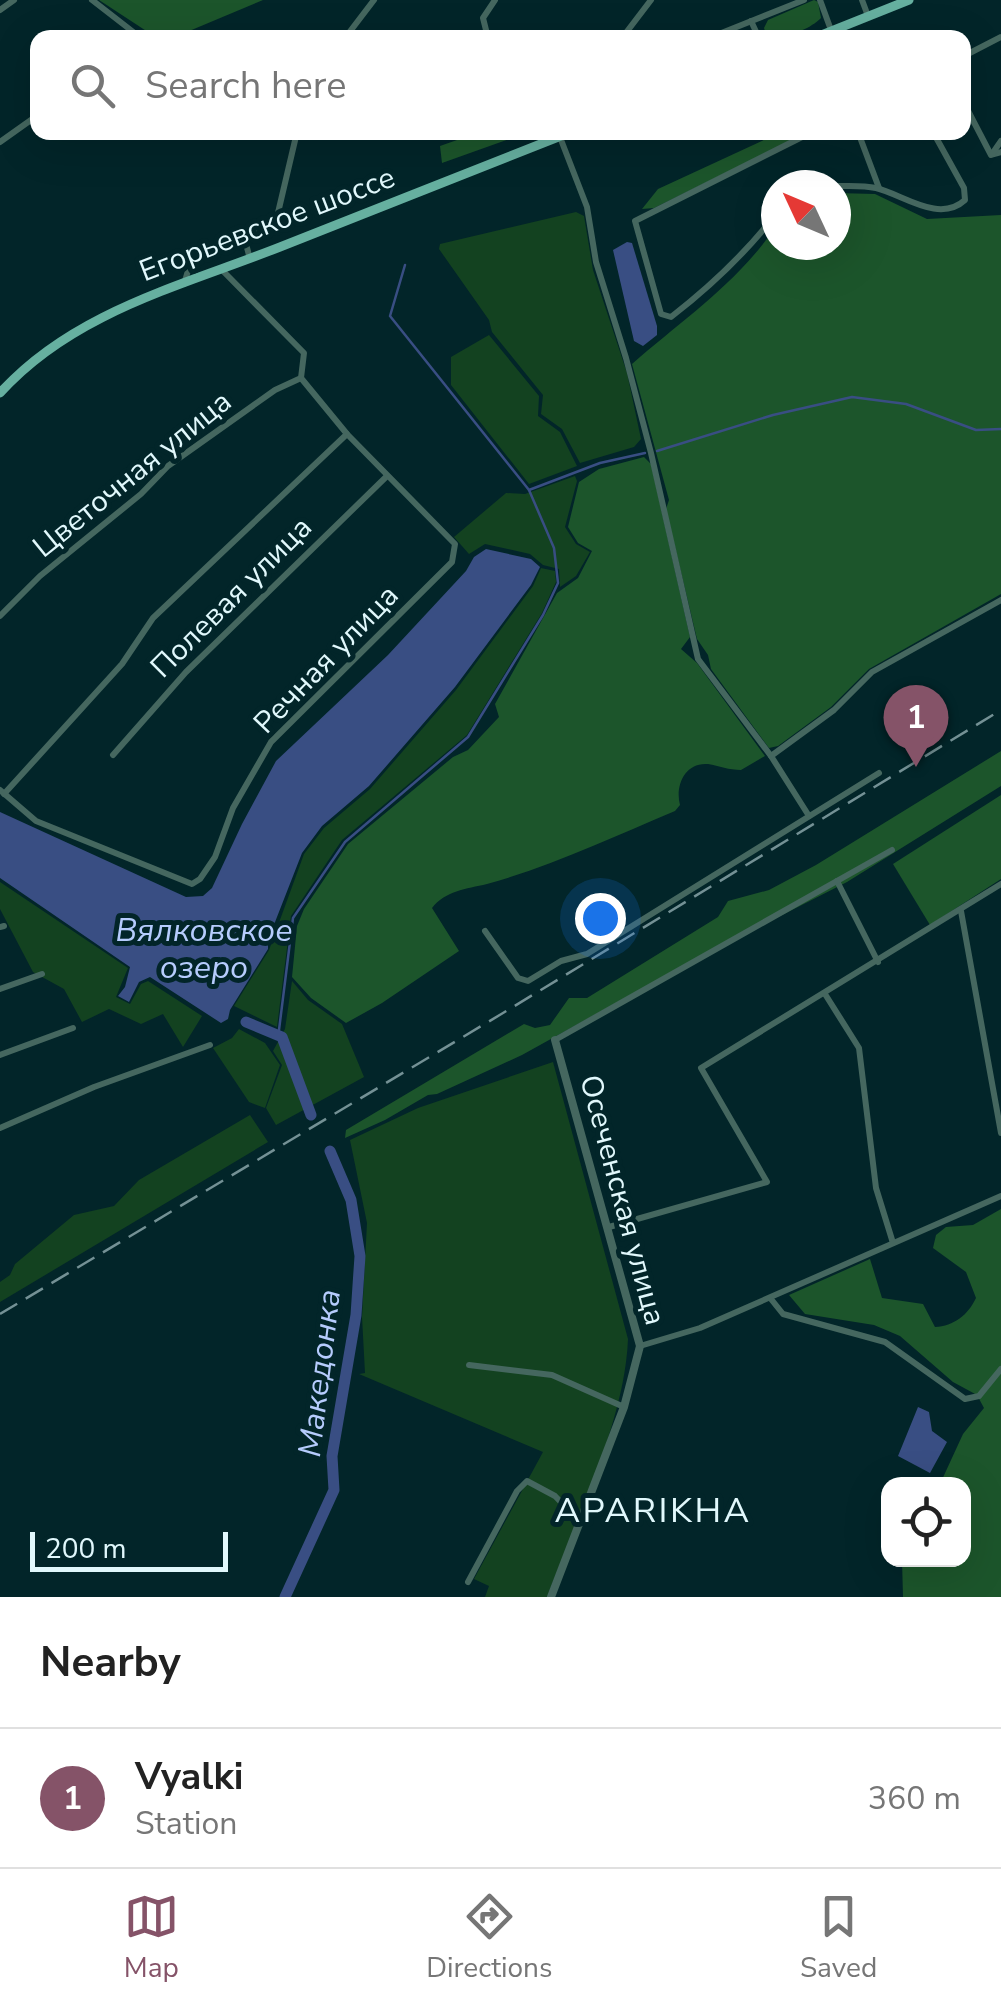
<!DOCTYPE html>
<meta charset="utf-8">
<style>
body{margin:0;font-family:"Nunito Sans",sans-serif;background:#f2f2f2;color:#222}
.controls{position:absolute;right:30px;bottom:30px;display:grid;overflow:hidden;border-radius:20px;box-shadow:0 10px 40px #0002}
.controls button{width:90px;height:90px;display:grid;place-items:center;padding:0;border:0;border-bottom:2px solid #e0e0e0;background:#fff;color:#222;font:50px sans-serif}
.compass{position:absolute;left:761px;top:170px;width:90px;height:90px;border-radius:50%;background:#fff;box-shadow:0 10px 40px #0002;rotate:314deg}
.scale{position:absolute;left:30px;bottom:25px;width:198px;box-sizing:border-box;padding-left:10px;border:5px solid #e1f8fc;border-top:0;font-size:28px;line-height:35px;white-space:nowrap;color:#e1f8fc;-webkit-text-stroke:8px #022529;paint-order:stroke}
.you{position:absolute;left:600px;top:918px;width:35px;height:35px;margin:-25px;border:8px solid #fff;border-radius:50%;background:#1a73e8;box-shadow:0 0 0 15px #1a73e833}
.badge{display:grid;place-items:center;width:65px;height:65px;border-radius:50%;background:#855368;color:#fff;font-size:32px;font-weight:700}
.pin{position:absolute;translate:-50% -82px;filter:drop-shadow(0 2px 5px #0008)}
.pin::after{content:'';position:absolute;top:52px;width:35px;height:30px;background:inherit;clip-path:polygon(0 0,100% 0,50% 100%)}
.list{margin:0;padding:0;list-style:none}
h2{display:flex;justify-content:space-between;align-items:center;height:130px;margin:0;padding:0 40px;font-size:42px}
h2 small{font-size:32px;font-weight:400;color:#767676}
.list li{display:grid;grid-template-columns:65px 1fr auto;gap:30px;align-items:center;box-sizing:border-box;height:140px;padding:0 40px;border-top:2px solid #e0e0e0}
.list b{display:block;font-size:38px;white-space:nowrap}
.list p{margin:0;font-size:32px;white-space:nowrap;color:#767676}
.list em{font-size:32px;font-style:normal;color:#767676}
.icon{flex:none;width:55px;height:55px;fill:none;stroke:currentColor;stroke-width:2;stroke-linecap:round;stroke-linejoin:round}
.map{position:relative;flex:none;width:1001px;height:1597px;overflow:hidden}
.search{position:absolute;background:#fff;box-shadow:0 10px 40px #0002;left:30px;right:30px;top:30px;height:110px;display:flex;align-items:center;gap:25px;box-sizing:border-box;padding:0 35px;border-radius:20px;color:#767676;font-size:38px}
.sheet{height:270px;background:#fff}
nav{display:flex;justify-content:space-around;align-items:center;box-sizing:border-box;height:140px;border-top:2px solid #e0e0e0;background:#fff;font-size:28px;color:#767676}
nav a{display:grid;justify-items:center;gap:5px}
nav .on{color:#855368}
.map>svg:first-child{display:block}
.green{fill:#134220}
.forest{fill:#1c552b}
.water{fill:#394e83}
.lines{fill:none;stroke-linecap:round;stroke-linejoin:round}
.stream{stroke:#394e83;stroke-width:2.5}
.river{stroke:#394e83;stroke-width:11}
.minor{stroke:#45675f;stroke-width:6}
.tertiary{stroke:#45675f;stroke-width:8}
.primary{stroke:#66b0a0;stroke-width:9}
.rail{stroke:#749195;stroke-width:2.5;stroke-dasharray:20 10;stroke-linecap:butt}
.labels{text-anchor:middle;stroke-width:10;stroke-linejoin:round;paint-order:stroke}
.street-label{font-size:30px;fill:#e1f8fc;stroke:#022529}
.water-label{font-size:32px;font-style:italic;fill:#b6ccfd;stroke:#022529}
.quarter-label{font-size:35px;letter-spacing:2.5px;fill:#e1f8fc;stroke:#022529}
</style>
<div class="map">
<svg width="1001" height="1597" viewBox="0 0 1001 1597">
<rect width="100%" height="100%" fill="#022529"/>
<g class="green">
<path d="M576,212L584,216L593,270L627,373L641,439L634,447L580,463L562,429L541,414L543,395L492,332L489,320L439,249L440,244Z"/>
<path d="M489,335L539,396L538,416L560,432L577,466L529,484L451,385V357Z"/>
<path d="M575,476L577,481L565,527L576,544L590,552L576,576L560,587L559,569L543,565L530,554L485,544L469,554L454,537L506,493L525,494Z"/>
<path d="M541,568L555,571L556,582L542,613L467,735L342,840L291,916L277,1027L234,1006L269,950L304,854L324,828L370,789L456,690L533,586Z"/>
<path d="M0,882L128,968L116,997L130,1004L141,984L148,981L202,1016L183,1047L163,1014L141,1024L109,1009L82,1022L64,989L33,972L0,909Z"/>
<path d="M292,981L308,1000L342,1024L364,1077L276,1125L266,1108L282,1065L273,1051L285,1029Z"/>
<path d="M239,1029L265,1043L280,1065L265,1108L249,1102L213,1048L232,1038Z"/>
<path d="M553,1062L628,1339C625,1420 576,1520 547,1597H485L489,1586L474,1579L543,1452L359,1374L365,1373L362,1317L367,1223L350,1140L418,1108Z"/>
<path d="M250,1115L268,1142L0,1302V1282L10,1275L15,1264L74,1215L114,1206L139,1180Z"/>
</g>
<g class="forest">
<path d="M99,0H263L182,34L157,38Z"/>
<path d="M814,0L818,2L821,18C809,30 781,41 766,34L764,28L768,20Z"/>
<path d="M477,133V132L526,133L442,163L440,146Z"/>
<path d="M779,133H806L654,208L642,209L658,189Z"/>
<path d="M836,193L875,194L927,219L1001,215V594L869,669L831,707L778,746L769,748L711,669L708,655L697,639L666,509L669,500L632,364C682,320 738,283 776,226V245H836Z"/>
<path d="M644,457L651,464L690,637L681,649L697,663L765,756L741,770C729,770 719,766 708,764C684,762 675,787 680,805L675,811C613,837 552,866 487,884C466,889 445,891 432,908L459,951L382,1003L346,1023L311,998L292,977L297,926L304,909L348,844L453,757L468,750L499,717L495,704L557,593L578,578L592,551L578,543L568,527L579,482L599,469Z"/>
<path d="M1001,751V786L847,882L688,963L522,1055L437,1094L428,1095L385,1120L345,1138L346,1130L524,1024L535,1028L550,1025L569,998H587L718,917L728,901L769,890L816,865Z"/>
<path d="M1001,795V879L930,925L893,864Z"/>
<path d="M1001,1209V1597H903L902,1560H964V1484H940L963,1434L984,1408L977,1395L953,1382L900,1336L874,1325L805,1314L789,1295L870,1259L882,1298L923,1304L935,1327C954,1326 968,1315 976,1298L966,1272L933,1248L936,1235L946,1227L973,1225Z"/>
</g>
<g class="water">
<path d="M627,242L632,243L657,326V335L643,346L634,341L613,250Z"/>
<path d="M486,549L531,559L540,567L531,585L455,687L369,786L322,826L302,853L268,940V949L230,1010L228,1019L221,1023L150,977L139,982L129,1002L118,996L125,987L130,967L0,878V812L186,897L203,896L212,888L242,824L276,761L388,655L466,571L474,557Z"/>
<path d="M918,1407L929,1412L932,1431L947,1442L930,1473L898,1456Z"/>
</g>
<g class="lines">
<g class="stream">
<path d="M657,451L773,415L852,397L906,404L976,430L1001,429"/>
<path d="M529,490L600,463L645,453"/>
<path d="M279,1030L293,918L345,842L468,737L543,615L558,583L554,548L529,490L390,316L405,265"/>
</g>
<g class="river">
<path d="M246,1022L282,1037L311,1115"/>
<path d="M285,1597L334,1490L332,1456L356,1315L360,1256L351,1200L330,1151"/>
</g>
<g class="minor">
<path d="M92,0L141,38"/>
<path d="M820,0L831,30"/>
<path d="M862,0L868,16"/>
<path d="M0,10L14,0"/>
<path d="M751,21L759,38"/>
<path d="M345,38L374,0"/>
<path d="M488,38L483,18L495,0"/>
<path d="M622,38L651,0"/>
<path d="M709,38L804,0"/>
<path d="M964,56L1001,37"/>
<path d="M964,103L991,155L1001,152"/>
<path d="M558,132L587,207L596,262L626,358L651,453L698,659L771,756L809,816"/>
<path d="M858,132L879,188"/>
<path d="M0,142L38,115"/>
<path d="M992,154L1001,141"/>
<path d="M836,186C849,186 863,185 876,188C902,194 939,224 965,200L964,188L933,132"/>
<path d="M776,214C745,254 711,286 671,317L661,314L635,221L812,132"/>
<path d="M250,259L245,240L266,228L277,217L297,132"/>
<path d="M184,284L190,264L245,240"/>
<path d="M0,616L40,576L141,494L168,466L275,390L301,378"/>
<path d="M113,755L186,672L387,476"/>
<path d="M771,756L834,710L872,672L1001,600"/>
<path d="M0,790L36,821L192,884L200,879L215,857L233,808L271,742L452,562L455,544L347,434L301,378L304,353L222,270"/>
<path d="M4,794L122,664L153,618L347,434"/>
<path d="M837,881L878,962"/>
<path d="M961,911L1001,1133"/>
<path d="M0,927L4,926"/>
<path d="M485,931L518,978L528,981L561,961L587,954L879,773"/>
<path d="M0,989L42,974"/>
<path d="M825,994L859,1048L876,1188L893,1243"/>
<path d="M555,1040L892,850"/>
<path d="M0,1055L73,1028"/>
<path d="M0,1128L94,1087L210,1045"/>
<path d="M609,1227L767,1182L701,1068L1001,884"/>
<path d="M771,1299L783,1314L885,1342L965,1399L979,1396L1001,1369"/>
<path d="M640,1346L700,1328L1001,1196"/>
<path d="M469,1365L552,1375L624,1407"/>
<path d="M468,1582L517,1491L527,1481L555,1496L580,1522"/>
</g>
<path class="tertiary" d="M551,1597L624,1407L640,1346L555,1040"/>
<g class="primary">
<path d="M814,38L909,0"/>
<path d="M0,393C73,312 181,286 280,247C377,209 474,170 571,132"/>
</g>
<path class="rail" d="M0,1314L503,1013L1001,710"/>
</g>
<g class="labels">
<g class="street-label">
<text transform="translate(267 224) rotate(-21)" y="10">Егорьевское шоссе</text>
<text transform="translate(132 474) rotate(-39)" y="10">Цветочная улица</text>
<text transform="translate(231 597) rotate(-45)" y="10">Полевая улица</text>
<text transform="translate(326 659) rotate(-46)" y="10">Речная улица</text>
<text transform="translate(623 1200) rotate(75)" y="10">Осеченская улица</text>
</g>
<g class="water-label">
<text x="204" y="941">Вялковское<tspan x="204" dy="37">озеро</tspan></text>
<text transform="translate(319 1373) rotate(-83)" y="11">Македонка</text>
</g>
<g class="quarter-label">
<text x="653" y="1522">APARIKHA</text>
</g>
</g>
</svg>
<div class="controls">
<button><svg class="icon" aria-label="locate" viewBox="0 0 24 24"><circle cx="12" cy="12" r="6"/><path d="M12 2v4M12 18v4M2 12h4M18 12h4"/></svg></button>
</div>
<svg class="compass" viewBox="-18 -18 36 36"><path d="M0-13l5 13h-10z" fill="#e53935"/><path d="M0 13l5-13h-10z" fill="#767676"/></svg>
<div class="scale">200 m</div>
<div class="you"></div>
<div class="pin badge" style="left:916px;top:767px">1</div>
<div class="search"><svg class="icon" aria-label="search" viewBox="0 0 24 24"><circle cx="10" cy="10" r="6"/><path d="M15 15l6 6"/></svg>Search here</div>
</div>
<section class="sheet">
<h2>Nearby<small></small></h2>
<ul class="list">
<li><span class="badge">1</span><div><b>Vyalki</b><p>Station</p></div><em>360 m</em></li>
</ul>
</section>
<nav>
<a class="on"><svg class="icon" aria-label="map" viewBox="0 0 24 24"><path d="M3 6l6-2 6 2 6-2v14l-6 2-6-2-6 2zM9 4v14M15 6v14"/></svg>Map</a>
<a><svg class="icon" aria-label="directions" viewBox="0 0 24 24"><path d="M12 3l9 9-9 9-9-9zM9 14v-3h6M13 9l2 2-2 2"/></svg>Directions</a>
<a><svg class="icon" aria-label="saved" viewBox="0 0 24 24"><path d="M7 4h10v16l-5-4-5 4z"/></svg>Saved</a>
</nav>
